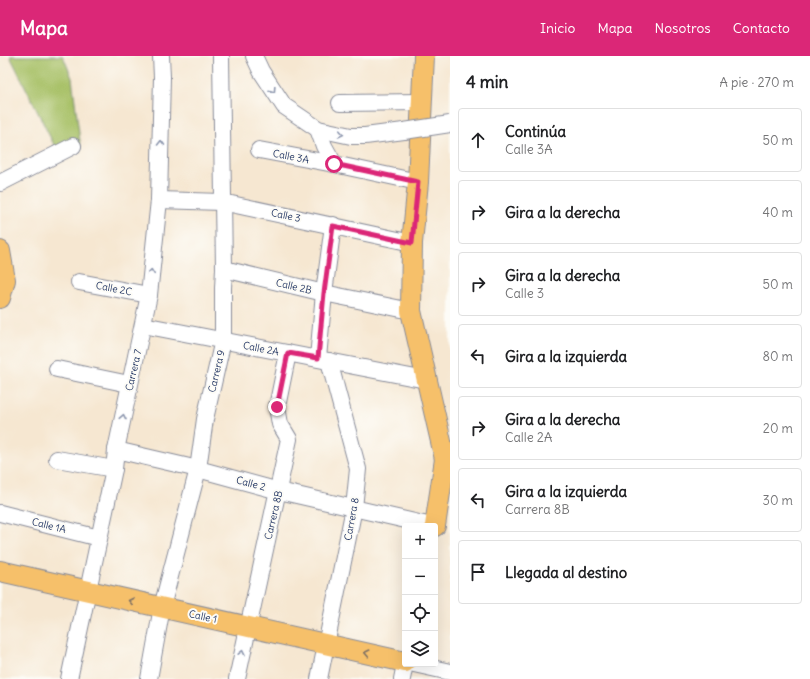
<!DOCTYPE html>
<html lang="es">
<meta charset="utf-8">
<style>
body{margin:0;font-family:Delius,sans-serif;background:#f6f6f6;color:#202124}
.controls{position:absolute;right:12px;bottom:12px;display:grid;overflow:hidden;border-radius:4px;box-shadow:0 4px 16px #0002}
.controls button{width:36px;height:36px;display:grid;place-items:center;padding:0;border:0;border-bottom:1px solid #e0e0e0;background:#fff;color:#202124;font:20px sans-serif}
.stop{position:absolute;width:12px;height:12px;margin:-9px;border:3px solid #db2777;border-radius:50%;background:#fff}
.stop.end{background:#db2777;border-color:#fff;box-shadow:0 1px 4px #0008}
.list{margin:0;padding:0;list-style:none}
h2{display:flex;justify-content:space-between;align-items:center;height:52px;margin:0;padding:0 16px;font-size:17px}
h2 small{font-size:13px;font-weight:400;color:#757577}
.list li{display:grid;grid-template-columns:26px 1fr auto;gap:12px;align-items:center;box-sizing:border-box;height:64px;margin:0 8px 8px;padding:0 8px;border:1px solid #e0e0e0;border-radius:4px}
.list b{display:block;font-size:15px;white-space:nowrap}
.list p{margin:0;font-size:13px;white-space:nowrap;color:#757577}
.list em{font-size:13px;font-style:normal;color:#757577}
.icon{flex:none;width:22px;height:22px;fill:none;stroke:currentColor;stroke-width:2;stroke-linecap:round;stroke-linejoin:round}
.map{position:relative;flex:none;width:450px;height:623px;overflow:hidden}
header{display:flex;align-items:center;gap:24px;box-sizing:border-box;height:56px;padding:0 20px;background:#db2777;color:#fff}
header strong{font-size:19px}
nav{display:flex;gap:22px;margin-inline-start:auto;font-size:14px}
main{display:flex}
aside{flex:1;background:#fff}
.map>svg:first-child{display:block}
.green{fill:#a8c167;stroke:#627862}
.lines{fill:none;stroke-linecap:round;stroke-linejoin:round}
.minor-casing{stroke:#888b98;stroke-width:18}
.major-casing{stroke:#888b98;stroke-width:22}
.minor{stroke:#fff;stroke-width:16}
.major{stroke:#f6c06b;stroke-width:20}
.minor-bridge-casing{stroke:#888b98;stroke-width:18;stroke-linecap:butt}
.minor-bridge{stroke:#fff;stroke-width:16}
.oneway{stroke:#8d97ae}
.oneway2{stroke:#7e7064}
.route{stroke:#db2777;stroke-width:5}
.labels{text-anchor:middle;stroke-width:4;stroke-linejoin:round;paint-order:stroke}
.street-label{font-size:10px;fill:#1b2f5e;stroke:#fdfcf7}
</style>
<header>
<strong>Mapa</strong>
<nav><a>Inicio</a><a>Mapa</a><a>Nosotros</a><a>Contacto</a></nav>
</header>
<main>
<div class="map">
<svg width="450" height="623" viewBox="0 0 450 623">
<rect width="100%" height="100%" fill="#fdfcf7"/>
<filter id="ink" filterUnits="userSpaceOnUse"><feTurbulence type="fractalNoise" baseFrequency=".025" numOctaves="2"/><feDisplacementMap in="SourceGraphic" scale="8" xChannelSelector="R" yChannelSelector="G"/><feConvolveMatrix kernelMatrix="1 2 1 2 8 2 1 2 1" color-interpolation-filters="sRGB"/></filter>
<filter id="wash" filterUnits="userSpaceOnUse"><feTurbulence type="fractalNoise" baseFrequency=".012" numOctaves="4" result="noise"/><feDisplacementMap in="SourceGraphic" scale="16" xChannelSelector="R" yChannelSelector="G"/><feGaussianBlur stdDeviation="0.9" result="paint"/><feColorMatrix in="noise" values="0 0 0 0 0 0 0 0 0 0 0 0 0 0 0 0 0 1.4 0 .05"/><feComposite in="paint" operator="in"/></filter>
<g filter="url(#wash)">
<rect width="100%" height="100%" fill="#f6e7d1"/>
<path class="green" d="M10,0H63L72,22L81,93L57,95Z"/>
</g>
<g filter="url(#ink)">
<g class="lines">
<g class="minor-casing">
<g id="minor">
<path d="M254,0L261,15L284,50L318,73L351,80H365L404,75"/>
<path d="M340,47L422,46"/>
<path d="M318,73L324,90L334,108"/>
<path d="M259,94L334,108L418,126"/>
<path d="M0,127L73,90"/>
<path d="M159,144L222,146L412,187"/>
<path d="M224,213L324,237L411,255"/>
<path d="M79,226L149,239"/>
<path d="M143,269L426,324"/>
<path d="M318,302L324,237L333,169"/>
<path d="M57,313L129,328"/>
<path d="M116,394L198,413L279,435L432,470"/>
<path d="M57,403L114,413"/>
<path d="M0,457L99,482"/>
<path d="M414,608L450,616"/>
<path d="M69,623L114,413L116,394L149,239L159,144L162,21L161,0"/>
<path d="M149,623L162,551L198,413L205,363L223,284V232L224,213L221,0"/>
<path d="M237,623L289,383L280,368L277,351L288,297"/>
<path d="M319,623L354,452L358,413L329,305"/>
<path d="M402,623L405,608"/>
</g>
</g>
<g class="major-casing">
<g id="major">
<path d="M424,0L418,126L412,187L411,255L445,403L450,415"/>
<path d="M0,195L5,224L0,242"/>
<path d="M435,470L445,403"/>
<path d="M0,515L405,606"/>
</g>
</g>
<use href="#minor" class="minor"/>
<use href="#major" class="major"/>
<g class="minor-bridge-casing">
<path id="minor-bridge" d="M404,75L450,68"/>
</g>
<use href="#minor-bridge" class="minor-bridge"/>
</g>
<defs><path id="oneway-chevron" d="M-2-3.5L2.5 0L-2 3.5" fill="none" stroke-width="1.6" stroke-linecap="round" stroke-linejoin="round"/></defs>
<g class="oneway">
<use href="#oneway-chevron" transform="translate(273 34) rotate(57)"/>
<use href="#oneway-chevron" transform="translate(341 78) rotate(12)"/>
<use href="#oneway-chevron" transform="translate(161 87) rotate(-89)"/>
<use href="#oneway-chevron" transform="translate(151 216) rotate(-84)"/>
<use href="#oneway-chevron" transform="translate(123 361) rotate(-79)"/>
<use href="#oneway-chevron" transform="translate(242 597) rotate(-78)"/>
</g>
<g class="oneway2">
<use href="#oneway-chevron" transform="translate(131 545) rotate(-168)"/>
<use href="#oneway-chevron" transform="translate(367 597) rotate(-167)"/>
</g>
</g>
<g class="lines" filter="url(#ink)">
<path class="route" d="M277,351L288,297L318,302L324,237L333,170L412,187L418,126L334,108"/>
</g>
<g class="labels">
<g class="street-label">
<text transform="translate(291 100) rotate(11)" y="4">Calle 3A</text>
<text transform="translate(286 159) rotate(12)" y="4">Calle 3</text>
<text transform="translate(294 230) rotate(13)" y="4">Calle 2B</text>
<text transform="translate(114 232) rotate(11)" y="4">Calle 2C</text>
<text transform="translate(261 292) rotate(11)" y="4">Calle 2A</text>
<text transform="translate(133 314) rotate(-77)" y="4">Carrera 7</text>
<text transform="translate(216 315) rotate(-77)" y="4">Carrera 9</text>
<text transform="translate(251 427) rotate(15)" y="4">Calle 2</text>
<text transform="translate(273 459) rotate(-77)" y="4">Carrera 8B</text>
<text transform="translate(351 463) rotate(-80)" y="4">Carrera 8</text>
<text transform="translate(49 469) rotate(14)" y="4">Calle 1A</text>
<text transform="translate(203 560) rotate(12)" y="4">Calle 1</text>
</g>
</g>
</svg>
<div class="controls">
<button>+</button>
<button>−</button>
<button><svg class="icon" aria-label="locate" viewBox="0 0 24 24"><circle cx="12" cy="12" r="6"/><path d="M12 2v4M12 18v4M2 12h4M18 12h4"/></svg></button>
<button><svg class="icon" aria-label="layers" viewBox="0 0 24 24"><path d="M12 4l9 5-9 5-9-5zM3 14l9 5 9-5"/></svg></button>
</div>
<div class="stop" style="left:334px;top:108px"></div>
<div class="stop end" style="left:277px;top:351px"></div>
</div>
<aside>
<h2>4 min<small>A pie · 270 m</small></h2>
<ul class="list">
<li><svg class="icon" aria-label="ahead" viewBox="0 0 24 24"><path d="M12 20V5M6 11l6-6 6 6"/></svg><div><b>Continúa</b><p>Calle 3A</p></div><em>50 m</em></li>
<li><svg class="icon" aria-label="right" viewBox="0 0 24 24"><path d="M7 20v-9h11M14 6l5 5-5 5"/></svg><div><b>Gira a la derecha</b></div><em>40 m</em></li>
<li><svg class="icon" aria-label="right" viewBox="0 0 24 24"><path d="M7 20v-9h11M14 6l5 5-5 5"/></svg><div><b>Gira a la derecha</b><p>Calle 3</p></div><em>50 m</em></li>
<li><svg class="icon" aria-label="left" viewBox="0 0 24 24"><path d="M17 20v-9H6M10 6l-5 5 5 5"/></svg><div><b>Gira a la izquierda</b></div><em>80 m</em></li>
<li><svg class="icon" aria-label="right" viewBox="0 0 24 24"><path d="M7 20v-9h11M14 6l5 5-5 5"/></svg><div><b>Gira a la derecha</b><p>Calle 2A</p></div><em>20 m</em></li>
<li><svg class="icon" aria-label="left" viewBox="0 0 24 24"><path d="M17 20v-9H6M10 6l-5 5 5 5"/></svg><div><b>Gira a la izquierda</b><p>Carrera 8B</p></div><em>30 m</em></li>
<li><svg class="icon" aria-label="arrive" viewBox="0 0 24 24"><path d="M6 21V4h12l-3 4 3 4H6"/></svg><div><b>Llegada al destino</b></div></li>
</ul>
</aside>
</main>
